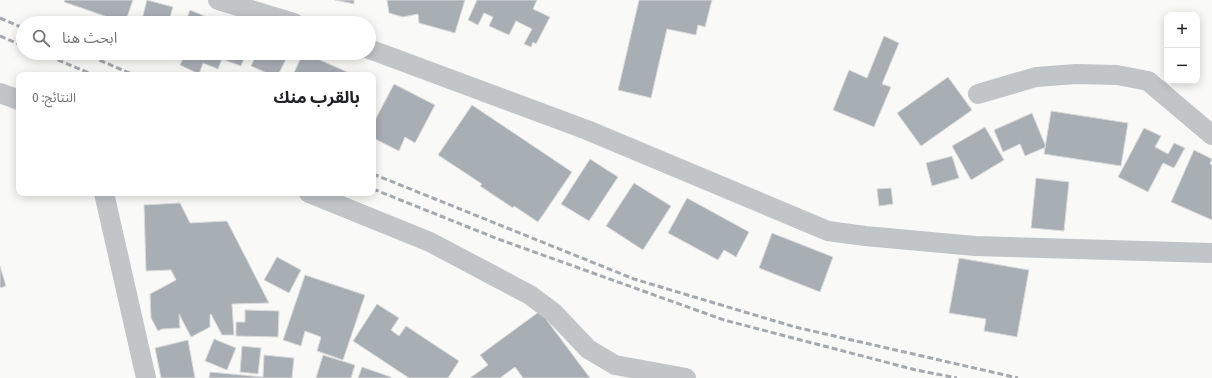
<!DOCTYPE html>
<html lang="ar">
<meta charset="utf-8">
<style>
body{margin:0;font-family:"Fira Sans Condensed","Noto Sans Arabic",sans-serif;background:#f2f2f2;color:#202124;direction:rtl}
.controls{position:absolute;right:12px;top:12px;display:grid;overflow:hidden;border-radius:8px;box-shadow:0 2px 10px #0003}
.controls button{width:36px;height:36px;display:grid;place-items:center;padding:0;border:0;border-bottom:1px solid #e0e0e0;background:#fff;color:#202124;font:20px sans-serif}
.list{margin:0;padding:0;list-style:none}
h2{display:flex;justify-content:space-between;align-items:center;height:52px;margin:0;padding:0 16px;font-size:17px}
h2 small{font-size:13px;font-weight:400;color:#757577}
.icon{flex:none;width:22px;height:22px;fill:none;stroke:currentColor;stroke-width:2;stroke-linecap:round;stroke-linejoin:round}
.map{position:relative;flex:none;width:1212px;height:378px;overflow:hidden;direction:ltr}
.search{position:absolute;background:#fff;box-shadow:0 2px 10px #0003;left:16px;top:16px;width:360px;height:44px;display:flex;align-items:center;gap:10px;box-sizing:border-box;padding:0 14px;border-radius:22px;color:#757577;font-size:15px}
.panel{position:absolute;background:#fff;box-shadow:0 2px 10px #0003;left:16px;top:72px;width:360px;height:124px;border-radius:8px;direction:rtl}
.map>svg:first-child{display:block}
.building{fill:#a7aeb4;stroke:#dbdbda}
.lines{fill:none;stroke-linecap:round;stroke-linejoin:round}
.street{stroke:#c1c5c8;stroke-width:20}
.rail{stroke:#a3a9ae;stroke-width:3;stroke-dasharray:6 3;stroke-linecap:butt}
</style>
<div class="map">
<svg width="1212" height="378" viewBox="0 0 1212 378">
<rect width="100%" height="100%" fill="#f9f9f8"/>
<g class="building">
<path d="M65,0H133L125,23L64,2Z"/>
<path d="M147,0L173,7L168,23H141Z"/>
<path d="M335,0H354V4Z"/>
<path d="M387,0H465L455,33L419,23L418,14L403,17L389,13Z"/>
<path d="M477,0H537L533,9L550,17L536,44L533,42L531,47L524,44L532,29L516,21L509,35L489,26L493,17L484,13L478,25L468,20Z"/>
<path d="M639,0H712L705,27L698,25L696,35L667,29L651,98L618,90Z"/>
<path d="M190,10L221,23H185Z"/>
<path d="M884,36L899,43L882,84L891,87L874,127L833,110L849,70L867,78Z"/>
<path d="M133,53H156L154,60Z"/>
<path d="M183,53H246L241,66L222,59L218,69L203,63L199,74L180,65L185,54Z"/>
<path d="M257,53H289L278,75H271L251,66Z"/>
<path d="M303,53H304L354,75H293Z"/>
<path d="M948,77L972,110L921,146L897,113Z"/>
<path d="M394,84L435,105L415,143L405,137L399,151L373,138V124Z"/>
<path d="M472,105L572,172L538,222L514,206L513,208L480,186L482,184L438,155Z"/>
<path d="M1051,111L1128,123L1121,166L1044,154Z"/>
<path d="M1032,113L1046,147L1025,156L1020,144L1003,152L994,130Z"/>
<path d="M985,127L1004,160L971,180L952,146Z"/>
<path d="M1144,128L1161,136L1155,147L1168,154L1174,143L1185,148L1174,168L1163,163L1148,192L1118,177Z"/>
<path d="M1194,150L1212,159L1210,164L1212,165V220L1171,202Z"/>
<path d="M952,156L959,178L932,186L926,163Z"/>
<path d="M590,159L618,177L589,221L561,204Z"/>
<path d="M1036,178L1069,182L1064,231L1031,228Z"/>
<path d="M634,183L671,206L643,250L606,226Z"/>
<path d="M891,188L893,204L879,206L877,189Z"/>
<path d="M687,198L749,232L736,257L724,250L718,260L668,233Z"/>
<path d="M180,203L190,223L227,221L269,303L232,304L234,335H222L211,314L210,315V327L191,337L179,314L180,328L162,329L158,331L151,318L150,294L176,280L171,270L146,271L144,205Z"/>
<path d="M772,233L833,257L820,292L759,268Z"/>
<path d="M277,257L301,270L289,293L264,280Z"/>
<path d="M959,258L1029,270L1017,337L984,331L986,319L949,313Z"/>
<path d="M0,266L6,286L0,288Z"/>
<path d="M305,275L365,295L343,360L317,351L321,337L305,331L301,346L283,340Z"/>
<path d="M377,304L399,318L391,330L399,336L406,326L459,361L448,378H409L353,341Z"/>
<path d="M245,310L279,311L278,337L236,336V322H245Z"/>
<path d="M540,311L590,378H523L515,367L500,378H470L488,365L480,355Z"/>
<path d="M214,339L236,348L227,370L205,361Z"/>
<path d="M188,340L195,378H161L155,348Z"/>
<path d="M242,346L261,348L258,374L240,372Z"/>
<path d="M264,355L294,358L292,378H209L210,372L263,377Z"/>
<path d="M323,355L355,365L351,378H316Z"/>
<path d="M362,367L391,377V378H358Z"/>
</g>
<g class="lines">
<g class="street">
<path d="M218,0L294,23"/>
<path d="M369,49L587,130L828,231L865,236L975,246L1212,253"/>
<path d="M0,93L19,100"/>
<path d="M978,94L1036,77L1076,74L1117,75L1148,81L1212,135"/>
<path d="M104,193L146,378"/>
<path d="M309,193L430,242L530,295L554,313L588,349L615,365L686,378"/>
</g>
<g class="rail">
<path d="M0,18L23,28"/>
<path d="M0,36L23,46"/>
<path d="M41,53L94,75"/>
<path d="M83,53L134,75"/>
<path d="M373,174L634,279L795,327L1018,378"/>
<path d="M373,189L498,239L724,320L916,370L957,378"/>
</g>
</g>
</svg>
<div class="controls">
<button>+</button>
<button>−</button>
</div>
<div class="search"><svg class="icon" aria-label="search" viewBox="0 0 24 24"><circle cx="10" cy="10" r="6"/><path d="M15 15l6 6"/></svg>ابحث هنا</div>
<section class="panel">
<h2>بالقرب منك<small>النتائج: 0</small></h2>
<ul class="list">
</ul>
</section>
</div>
